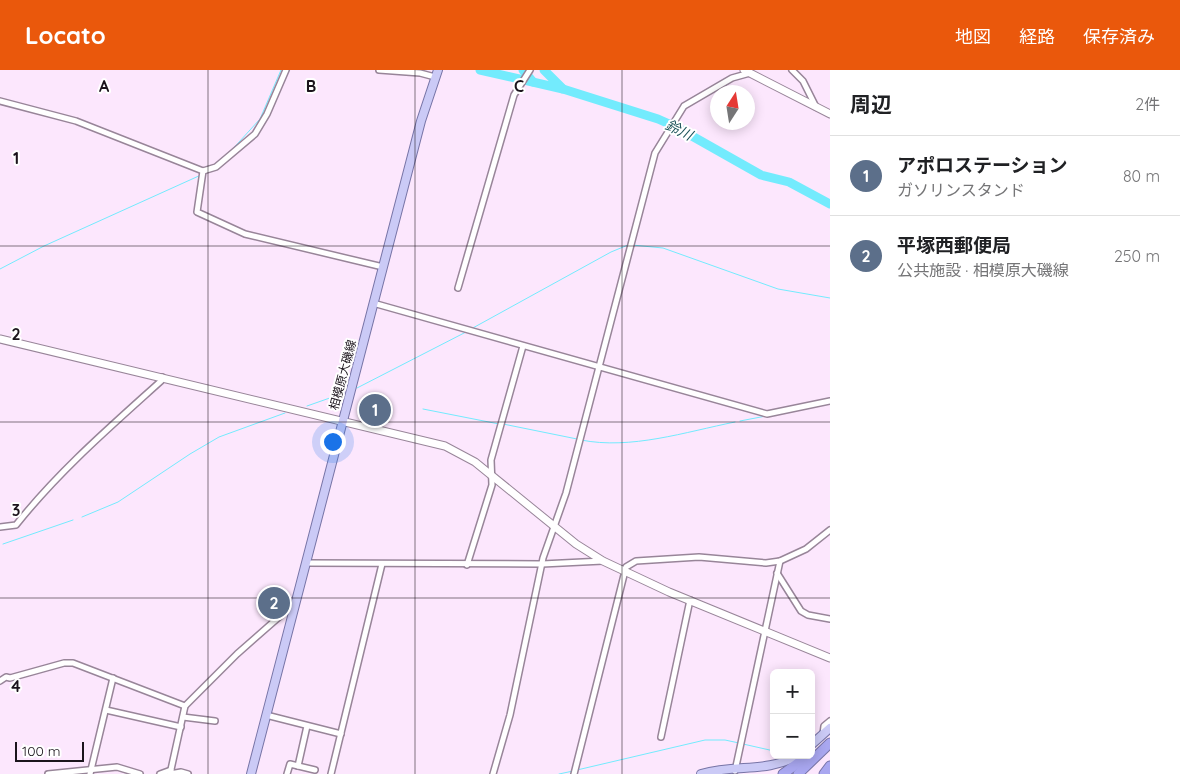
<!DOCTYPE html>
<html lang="ja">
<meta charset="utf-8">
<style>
body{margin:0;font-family:Quicksand,"Noto Sans JP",sans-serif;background:#f6f6f6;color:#202124}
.controls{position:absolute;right:15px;bottom:15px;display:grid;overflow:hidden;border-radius:8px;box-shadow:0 2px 12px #0003}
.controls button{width:45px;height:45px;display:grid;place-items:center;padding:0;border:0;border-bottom:1px solid #e0e0e0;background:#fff;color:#202124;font:25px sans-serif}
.compass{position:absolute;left:710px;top:15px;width:45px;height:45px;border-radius:50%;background:#fff;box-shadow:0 2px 12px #0003;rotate:12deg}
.scale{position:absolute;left:15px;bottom:12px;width:69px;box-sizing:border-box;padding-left:5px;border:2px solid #1b141c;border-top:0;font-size:14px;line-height:18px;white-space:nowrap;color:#1b141c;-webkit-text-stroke:4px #fff;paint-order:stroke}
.you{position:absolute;left:332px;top:371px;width:18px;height:18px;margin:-12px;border:4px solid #fff;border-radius:50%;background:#1a73e8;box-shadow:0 0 0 8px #1a73e833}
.badge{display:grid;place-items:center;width:32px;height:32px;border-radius:50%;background:#ea580c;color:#fff;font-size:16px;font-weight:700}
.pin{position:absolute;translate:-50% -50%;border:2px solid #fff;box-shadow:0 1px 5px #0006}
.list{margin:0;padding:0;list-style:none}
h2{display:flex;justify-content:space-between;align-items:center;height:65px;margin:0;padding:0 20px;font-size:21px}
h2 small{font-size:16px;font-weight:400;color:#757577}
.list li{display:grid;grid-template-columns:32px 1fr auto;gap:15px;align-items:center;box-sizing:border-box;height:80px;padding:0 20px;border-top:1px solid #e0e0e0}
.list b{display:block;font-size:19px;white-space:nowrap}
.list p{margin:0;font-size:16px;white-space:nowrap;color:#757577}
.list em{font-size:16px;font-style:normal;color:#757577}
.map{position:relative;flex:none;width:830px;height:704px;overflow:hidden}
header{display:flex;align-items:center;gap:30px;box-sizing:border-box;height:70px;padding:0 25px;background:#ea580c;color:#fff}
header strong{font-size:24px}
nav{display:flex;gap:28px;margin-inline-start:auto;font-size:18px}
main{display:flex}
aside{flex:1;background:#fff}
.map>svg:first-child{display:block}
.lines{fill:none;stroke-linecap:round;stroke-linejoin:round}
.stream{stroke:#73ebfd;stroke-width:1}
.river{stroke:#73ebfd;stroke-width:9}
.street-casing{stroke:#988599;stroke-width:8}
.secondary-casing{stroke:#988599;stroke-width:9}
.primary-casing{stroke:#7774a6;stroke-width:10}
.highway-casing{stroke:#7774a6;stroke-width:11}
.street{stroke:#fff;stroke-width:5}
.secondary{stroke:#fff;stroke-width:7}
.primary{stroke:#cbcaf6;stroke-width:8}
.highway{stroke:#a9a7f0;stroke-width:9}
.grid{fill:none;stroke:#1b141c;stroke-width:1;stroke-opacity:0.55}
.labels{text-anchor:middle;stroke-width:4;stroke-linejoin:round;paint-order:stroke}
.street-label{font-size:12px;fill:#1b141c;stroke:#fff}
.water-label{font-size:14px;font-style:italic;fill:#1d525a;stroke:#fff}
.grid-label{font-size:16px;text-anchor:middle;font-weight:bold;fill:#1b141c;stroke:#fff;stroke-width:4;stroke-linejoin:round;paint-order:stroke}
</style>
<header>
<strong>Locato</strong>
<nav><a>地図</a><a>経路</a><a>保存済み</a></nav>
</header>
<main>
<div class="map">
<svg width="830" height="704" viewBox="0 0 830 704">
<rect width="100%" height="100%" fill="#fce7fd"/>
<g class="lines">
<g class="stream">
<path d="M229,83L260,49L281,0"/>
<path d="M215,95L224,87"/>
<path d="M632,175L663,178L778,219L830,228"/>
<path d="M0,199L44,176L201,105"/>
<path d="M471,259L611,182L628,175"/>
<path d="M357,318L468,261"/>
<path d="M307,336L344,323"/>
<path d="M423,339L499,354"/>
<path d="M740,351L766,346"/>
<path d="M503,354L577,369"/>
<path d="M581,370C631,380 685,362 735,352"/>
<path d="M82,447L118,432L190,384L219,367L285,343"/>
<path d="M3,474L73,450"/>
<path d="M743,674L774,681"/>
<path d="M577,700L705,670H725L739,673"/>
<path d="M559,704L573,701"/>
</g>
<g class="river">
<path d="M480,0L563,19L658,49L676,57L761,105L789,112L830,134"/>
<path d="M523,0L533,12"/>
<path d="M544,0L563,19"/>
</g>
<g class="street-casing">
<g id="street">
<path d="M379,0L420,3L435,7"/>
<path d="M792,0L803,11L816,37"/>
<path d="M0,31L76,51L203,101L216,97L255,64L267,44L286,0"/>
<path d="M203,101L197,142L245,164L383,197"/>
<path d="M458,218L514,25L530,0"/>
<path d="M373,233L767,344L830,331"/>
<path d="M0,457L16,455C59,401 110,357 161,311L162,307"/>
<path d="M306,493L542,494L603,491"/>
<path d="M467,495L492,415L491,390L523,276"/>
<path d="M777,503L801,541L808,545L830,549"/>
<path d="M0,611L6,607L10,608L64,593H73L185,636"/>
<path d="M106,640L181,657"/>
<path d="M266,645L341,664"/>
<path d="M183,647L215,651"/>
<path d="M823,664L824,656L830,651"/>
<path d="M661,667L690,530"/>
<path d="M298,696L307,656"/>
<path d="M735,701L780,491"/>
<path d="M48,704L117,697L140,704"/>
<path d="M90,704L113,608"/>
<path d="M160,704L171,700"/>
<path d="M170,704L185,636L237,584L287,540L294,538"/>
<path d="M170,704L181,702L188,704"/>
<path d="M287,704L290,694L315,700"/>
<path d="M331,704L382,494"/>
<path d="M493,704L510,645L543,488L566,423L655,83L684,36L732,8L750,3"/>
<path d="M574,704L626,497L636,491L699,487L766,493L780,491L806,479L830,460"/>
</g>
</g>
<g class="secondary-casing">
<g id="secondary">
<path d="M744,0L830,44"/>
<path d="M0,269L445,376L475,392L576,474L603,491L669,522L830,588"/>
</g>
</g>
<g class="primary-casing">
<g id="primary">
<path d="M811,675L830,658"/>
<path d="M251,704L421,51L438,0"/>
<path d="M701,704C740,693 762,704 800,685"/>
</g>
</g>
<g class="highway-casing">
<g id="highway">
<path d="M783,704L809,685"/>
<path d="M798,704L830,673"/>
<path d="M824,704L830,696"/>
</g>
</g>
<use href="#street" class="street"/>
<use href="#secondary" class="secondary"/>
<use href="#primary" class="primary"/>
<use href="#highway" class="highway"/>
</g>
<path class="grid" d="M208,0V704M415,0V704M622,0V704M0,176H830M0,352H830M0,528H830"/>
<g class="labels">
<g class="street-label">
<text transform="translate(343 305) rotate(-75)" y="4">相模原大磯線</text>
</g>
<g class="water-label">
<text transform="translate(679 60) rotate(26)" y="5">鈴川</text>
</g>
</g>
<g class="grid-label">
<text x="104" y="22">A</text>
<text x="311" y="22">B</text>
<text x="519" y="22">C</text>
<text x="16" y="94">1</text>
<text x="16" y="270">2</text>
<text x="16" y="446">3</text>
<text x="16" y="622">4</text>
</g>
</svg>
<div class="controls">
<button>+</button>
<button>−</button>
</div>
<svg class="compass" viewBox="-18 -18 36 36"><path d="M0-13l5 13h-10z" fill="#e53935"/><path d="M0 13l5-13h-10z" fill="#757577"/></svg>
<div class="scale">100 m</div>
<div class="you"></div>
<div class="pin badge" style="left:375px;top:340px;background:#5c6f8a">1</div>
<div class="pin badge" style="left:274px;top:533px;background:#5c6f8a">2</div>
</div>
<aside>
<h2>周辺<small>2件</small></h2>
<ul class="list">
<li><span class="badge" style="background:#5c6f8a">1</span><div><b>アポロステーション</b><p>ガソリンスタンド</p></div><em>80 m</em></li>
<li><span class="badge" style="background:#5c6f8a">2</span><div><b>平塚西郵便局</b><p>公共施設 · 相模原大磯線</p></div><em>250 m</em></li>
</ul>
</aside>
</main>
